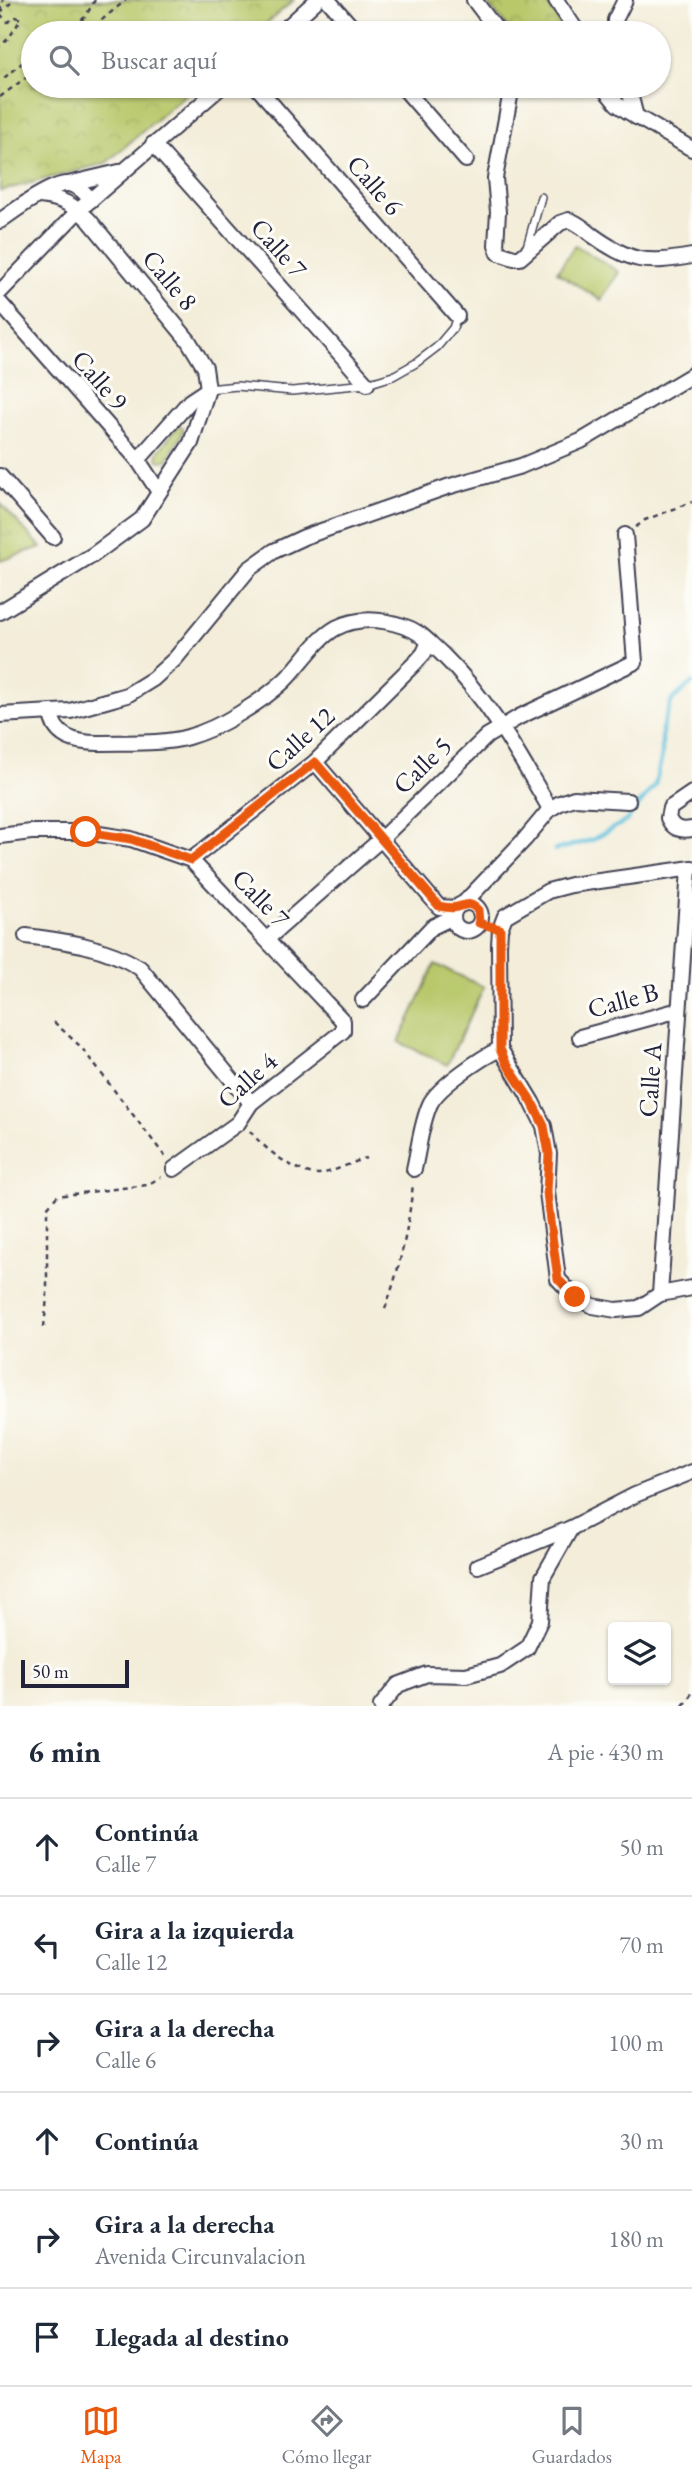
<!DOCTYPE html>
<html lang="es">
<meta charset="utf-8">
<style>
body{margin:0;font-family:"EB Garamond",serif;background:#f2f2f3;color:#1f2937}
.controls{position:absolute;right:21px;bottom:21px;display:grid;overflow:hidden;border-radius:7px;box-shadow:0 2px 5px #0004}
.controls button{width:63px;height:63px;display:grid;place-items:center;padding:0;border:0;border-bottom:2px solid #e0e1e3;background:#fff;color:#1f2937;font:35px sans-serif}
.scale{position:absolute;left:21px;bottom:18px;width:108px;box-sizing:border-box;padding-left:7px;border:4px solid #22223b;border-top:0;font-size:19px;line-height:24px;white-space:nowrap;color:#22223b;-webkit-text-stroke:5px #fdfcf7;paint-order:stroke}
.stop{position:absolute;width:21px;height:21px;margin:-16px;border:5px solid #ea580c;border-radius:50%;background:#fff}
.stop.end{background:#ea580c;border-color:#fff;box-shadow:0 2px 7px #0008}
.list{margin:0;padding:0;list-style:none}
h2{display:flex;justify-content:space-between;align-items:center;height:91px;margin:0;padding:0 28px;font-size:30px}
h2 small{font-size:23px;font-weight:400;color:#747a83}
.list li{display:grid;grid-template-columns:46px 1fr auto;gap:21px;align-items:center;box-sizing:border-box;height:98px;padding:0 28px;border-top:2px solid #e0e1e3}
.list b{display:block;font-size:26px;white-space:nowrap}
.list p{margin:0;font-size:23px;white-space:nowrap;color:#747a83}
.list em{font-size:23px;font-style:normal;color:#747a83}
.icon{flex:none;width:38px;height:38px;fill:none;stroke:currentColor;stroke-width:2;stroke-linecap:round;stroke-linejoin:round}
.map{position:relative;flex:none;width:692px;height:1706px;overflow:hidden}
.search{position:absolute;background:#fff;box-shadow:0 2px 5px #0004;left:21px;right:21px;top:21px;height:77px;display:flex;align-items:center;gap:18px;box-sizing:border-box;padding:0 24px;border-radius:38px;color:#747a83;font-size:26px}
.sheet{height:679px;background:#fff}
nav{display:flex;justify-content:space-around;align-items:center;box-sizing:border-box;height:98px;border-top:2px solid #e0e1e3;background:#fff;font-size:19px;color:#747a83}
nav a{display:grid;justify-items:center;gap:4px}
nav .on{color:#ea580c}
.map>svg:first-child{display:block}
.grass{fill:url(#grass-tufts);stroke:#6d7552;stroke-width:2}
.park{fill:url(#park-crowns);stroke:#6d7552;stroke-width:2}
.pitch{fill:#b8c86a;stroke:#6d7552;stroke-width:2}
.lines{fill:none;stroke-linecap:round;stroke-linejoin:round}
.stream{stroke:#5dbfdb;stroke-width:4.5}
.service-casing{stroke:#414053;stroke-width:10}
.minor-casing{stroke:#414053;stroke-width:18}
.path{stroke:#414053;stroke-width:2.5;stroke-dasharray:5 5;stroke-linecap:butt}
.service{stroke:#fff;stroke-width:7}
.minor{stroke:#fff;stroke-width:14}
.route{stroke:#ea580c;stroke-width:9}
.labels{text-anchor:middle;stroke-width:6;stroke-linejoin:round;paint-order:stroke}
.street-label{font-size:26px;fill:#22223b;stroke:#fdfcf7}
</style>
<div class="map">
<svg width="692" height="1706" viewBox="0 0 692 1706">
<defs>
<pattern id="grass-tufts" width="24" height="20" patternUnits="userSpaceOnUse" patternTransform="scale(1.75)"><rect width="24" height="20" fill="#b8c86a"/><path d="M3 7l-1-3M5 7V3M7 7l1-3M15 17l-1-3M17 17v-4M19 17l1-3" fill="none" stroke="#9eac5d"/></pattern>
<pattern id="park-crowns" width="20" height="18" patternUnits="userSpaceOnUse" patternTransform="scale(1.75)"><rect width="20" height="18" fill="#b8c86a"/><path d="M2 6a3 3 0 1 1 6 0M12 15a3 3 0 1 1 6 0" fill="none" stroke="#9eac5d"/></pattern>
</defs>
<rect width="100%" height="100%" fill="#fdfcf7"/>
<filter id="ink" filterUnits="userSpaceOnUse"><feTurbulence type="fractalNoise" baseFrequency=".0143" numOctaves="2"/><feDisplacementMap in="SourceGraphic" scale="14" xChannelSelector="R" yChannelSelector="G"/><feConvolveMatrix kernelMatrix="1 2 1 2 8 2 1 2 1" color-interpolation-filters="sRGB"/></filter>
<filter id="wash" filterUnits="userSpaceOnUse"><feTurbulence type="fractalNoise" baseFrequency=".00686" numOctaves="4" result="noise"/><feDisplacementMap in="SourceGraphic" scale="28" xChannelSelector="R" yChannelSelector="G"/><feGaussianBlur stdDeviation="1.57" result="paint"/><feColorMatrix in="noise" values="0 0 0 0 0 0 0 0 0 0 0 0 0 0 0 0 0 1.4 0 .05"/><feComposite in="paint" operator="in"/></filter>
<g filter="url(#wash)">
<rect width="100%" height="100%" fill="#f3edd9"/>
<g class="grass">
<path d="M179,425L184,428L183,432L167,460L160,461L157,459L158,452Z"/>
<path d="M0,503L41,547L0,561Z"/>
</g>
<g class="park">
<path d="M0,0H294L255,33H33V86H195L106,163L0,191Z"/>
<path d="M484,0H544L568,33H513Z"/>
</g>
<g class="pitch">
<path d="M575,245L619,272L601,300L557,272Z"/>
<path d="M435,964L484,987L447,1065L399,1042Z"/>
</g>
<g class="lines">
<path class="stream" d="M555,850L592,840L626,821L655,785L662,756V729L672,700L692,683"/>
</g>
</g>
<g filter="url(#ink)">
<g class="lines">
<g class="service-casing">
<g id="service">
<path d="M527,247L541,197"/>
<path d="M208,389L237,386L292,391L367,384L393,376L416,363L437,347L453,328L457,316"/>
</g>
</g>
<g class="minor-casing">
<g id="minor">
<path d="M328,0L357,33"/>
<path d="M474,0L499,33"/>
<path d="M556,0L578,33"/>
<path d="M281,33L317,0"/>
<path d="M615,33V20L625,0"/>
<path d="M256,86L457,316"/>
<path d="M402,86L466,160"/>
<path d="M512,86L495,178L498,212L496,245L499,253L514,258H520L560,223L569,220C579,223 584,229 592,235C631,263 646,264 692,256"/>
<path d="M602,86L617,104L627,111L692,149"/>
<path d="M628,86L636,117"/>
<path d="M153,144L367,384"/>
<path d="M68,184L119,172"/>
<path d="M0,221C14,211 51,183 68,184C78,185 85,193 91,200"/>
<path d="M0,292L79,210L222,86"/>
<path d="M0,303L138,460L159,492"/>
<path d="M138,460L190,401L208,389"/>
<path d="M0,476L53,537"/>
<path d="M0,612L93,555L142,519L191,443L208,389L205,368L188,340L89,220C74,205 61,198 40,196"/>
<path d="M51,713C54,738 77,743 98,743C127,742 160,745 188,737C220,728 260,703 284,681C301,665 315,640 336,628C357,617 382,619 403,626C422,632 427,641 441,653C489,700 517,752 550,809"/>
<path d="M0,715L70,711L127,695L153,679L175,659L249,569L274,551L304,537L447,487L521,466L581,441L692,375"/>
<path d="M315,762L439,907L456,908"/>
<path d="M692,793L670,808L668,818C673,829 680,831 692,829"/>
<path d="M0,836L31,832H86L131,839L191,860L343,1021V1031L251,1103L238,1123L174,1169"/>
<path d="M191,860L315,762L417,661L424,653L429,642"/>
<path d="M692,868L571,885L548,891L505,916L500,929L499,945L500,1049L532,1102L544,1126L549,1154L547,1192L558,1279L575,1297L593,1306L616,1310L639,1308L660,1294L692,1288"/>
<circle cx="467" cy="917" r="14"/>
<path d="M463,904L525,839L550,809L560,803L574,798L628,801"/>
<path d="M26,936C66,941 105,946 140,968L251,1103"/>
<path d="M267,939L380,840L487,736L519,717L635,662L625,535"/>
<path d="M363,1000L432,927L453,917"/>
<path d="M580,1037L679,1010"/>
<path d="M414,1169C419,1148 421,1124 430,1104C438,1087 482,1057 500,1049"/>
<path d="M660,1294L689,869"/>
<path d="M478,1566L571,1528L635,1495L692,1472"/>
<path d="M381,1706L398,1685L427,1674L466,1675L500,1666L527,1648L540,1621L543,1577L571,1528"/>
</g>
</g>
<g class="path">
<path d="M0,12L3,0"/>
<path d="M0,13L14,0"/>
<path d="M0,14L8,22L16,17L21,19L9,38L0,46"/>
<path d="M66,33L85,17L95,0"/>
<path d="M86,33L126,0"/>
<path d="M4,78L33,54"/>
<path d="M0,97L33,72"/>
<path d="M636,527L645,520L692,502"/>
<path d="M54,1022L81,1047L167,1159"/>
<path d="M250,1131C262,1147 297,1175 319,1174C331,1173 353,1162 366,1158"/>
<path d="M385,1309C400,1268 409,1226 413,1183"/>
<path d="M44,1327L47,1297V1208L57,1196L147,1185L161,1177"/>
<path d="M683,1706L692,1693"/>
</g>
<use href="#service" class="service"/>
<use href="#minor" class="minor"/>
</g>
</g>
<g class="lines" filter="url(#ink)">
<path class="route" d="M86,832L131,839L191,860L315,762L439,906C444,907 452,909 457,907C467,904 470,902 478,910L479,923L500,929V1049L506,1063L532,1102L544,1126L549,1154L547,1192L550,1221L558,1279L575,1297"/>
</g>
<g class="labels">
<g class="street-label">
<text transform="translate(375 185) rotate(49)" y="9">Calle 6</text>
<text transform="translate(279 248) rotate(48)" y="9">Calle 7</text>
<text transform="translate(170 280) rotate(50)" y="9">Calle 8</text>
<text transform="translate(100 380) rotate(49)" y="9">Calle 9</text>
<text transform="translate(300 739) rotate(-42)" y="9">Calle 12</text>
<text transform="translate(422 765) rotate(-44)" y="9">Calle 5</text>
<text transform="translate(261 898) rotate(46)" y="9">Calle 7</text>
<text transform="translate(623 1000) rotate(-15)" y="9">Calle B</text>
<text transform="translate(247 1080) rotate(-42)" y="9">Calle 4</text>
<text transform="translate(650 1080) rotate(-86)" y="9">Calle A</text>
</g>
</g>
</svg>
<div class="controls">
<button><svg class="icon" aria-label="layers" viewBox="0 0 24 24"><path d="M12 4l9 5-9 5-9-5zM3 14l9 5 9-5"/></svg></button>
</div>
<div class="scale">50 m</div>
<div class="stop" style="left:86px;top:832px"></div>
<div class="stop end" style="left:575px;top:1297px"></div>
<div class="search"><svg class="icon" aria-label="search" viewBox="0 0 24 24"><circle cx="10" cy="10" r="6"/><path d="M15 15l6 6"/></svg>Buscar aquí</div>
</div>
<section class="sheet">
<h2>6 min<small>A pie · 430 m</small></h2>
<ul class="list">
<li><svg class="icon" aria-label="ahead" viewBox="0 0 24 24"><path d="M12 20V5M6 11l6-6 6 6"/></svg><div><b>Continúa</b><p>Calle 7</p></div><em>50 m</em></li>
<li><svg class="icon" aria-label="left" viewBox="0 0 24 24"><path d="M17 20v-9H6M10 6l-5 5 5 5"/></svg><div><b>Gira a la izquierda</b><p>Calle 12</p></div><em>70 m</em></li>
<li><svg class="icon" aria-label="right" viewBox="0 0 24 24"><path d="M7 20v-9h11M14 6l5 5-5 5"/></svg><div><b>Gira a la derecha</b><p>Calle 6</p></div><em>100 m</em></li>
<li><svg class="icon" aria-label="ahead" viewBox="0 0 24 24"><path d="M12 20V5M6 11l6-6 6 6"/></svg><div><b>Continúa</b></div><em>30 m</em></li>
<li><svg class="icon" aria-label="right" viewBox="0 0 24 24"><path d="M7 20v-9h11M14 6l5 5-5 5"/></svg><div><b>Gira a la derecha</b><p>Avenida Circunvalacion</p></div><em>180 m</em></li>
<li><svg class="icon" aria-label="arrive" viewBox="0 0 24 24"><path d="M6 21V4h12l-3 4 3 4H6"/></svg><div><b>Llegada al destino</b></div></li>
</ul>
</section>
<nav>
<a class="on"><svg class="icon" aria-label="map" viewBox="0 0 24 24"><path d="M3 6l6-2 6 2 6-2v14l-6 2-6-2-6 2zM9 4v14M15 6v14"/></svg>Mapa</a>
<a><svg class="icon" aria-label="directions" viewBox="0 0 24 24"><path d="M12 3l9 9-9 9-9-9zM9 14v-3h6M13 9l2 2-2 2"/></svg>Cómo llegar</a>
<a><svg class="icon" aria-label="saved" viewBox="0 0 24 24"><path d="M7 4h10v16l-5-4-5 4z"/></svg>Guardados</a>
</nav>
